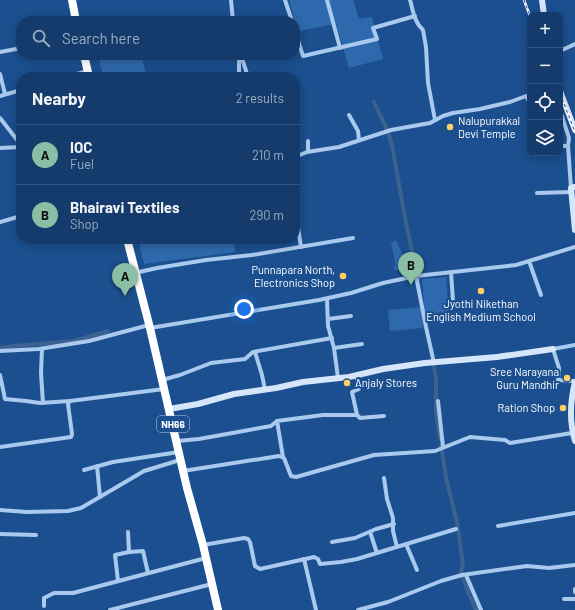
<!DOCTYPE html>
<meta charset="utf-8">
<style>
body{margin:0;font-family:Barlow,sans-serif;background:#1d4271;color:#f1f3f6}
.controls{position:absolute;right:12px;top:12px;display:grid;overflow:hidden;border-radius:8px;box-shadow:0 2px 10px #0003}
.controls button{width:36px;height:36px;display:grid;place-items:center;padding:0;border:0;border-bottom:1px solid #33557e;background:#143b6b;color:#f1f3f6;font:20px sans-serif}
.you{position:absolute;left:244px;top:309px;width:14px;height:14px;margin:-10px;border:3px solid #fff;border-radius:50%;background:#1a73e8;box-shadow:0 0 0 6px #1a73e833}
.badge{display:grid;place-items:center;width:26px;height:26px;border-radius:50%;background:#8abfa5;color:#111;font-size:13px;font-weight:700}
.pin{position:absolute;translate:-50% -33px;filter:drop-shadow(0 1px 2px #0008)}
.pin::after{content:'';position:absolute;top:21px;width:14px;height:12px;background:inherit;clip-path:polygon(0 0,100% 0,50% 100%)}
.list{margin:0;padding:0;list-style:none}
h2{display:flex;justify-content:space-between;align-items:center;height:52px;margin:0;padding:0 16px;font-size:17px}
h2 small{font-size:13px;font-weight:400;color:#9dadc1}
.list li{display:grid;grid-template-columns:26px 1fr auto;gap:12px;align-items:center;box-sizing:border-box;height:60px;padding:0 16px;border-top:1px solid #33557e}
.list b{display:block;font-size:15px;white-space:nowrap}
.list p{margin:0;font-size:13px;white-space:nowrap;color:#9dadc1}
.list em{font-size:13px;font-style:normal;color:#9dadc1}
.icon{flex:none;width:22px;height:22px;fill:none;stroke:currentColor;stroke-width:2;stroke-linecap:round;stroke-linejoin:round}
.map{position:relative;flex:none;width:575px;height:610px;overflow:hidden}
.search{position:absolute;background:#143b6b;box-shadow:0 2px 10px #0003;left:16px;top:16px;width:284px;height:44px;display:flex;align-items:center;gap:10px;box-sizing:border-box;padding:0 14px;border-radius:16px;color:#9dadc1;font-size:15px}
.panel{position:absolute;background:#143b6b;box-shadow:0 2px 10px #0003;left:16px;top:72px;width:284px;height:172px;border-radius:16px}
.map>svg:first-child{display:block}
.green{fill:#2e69ad}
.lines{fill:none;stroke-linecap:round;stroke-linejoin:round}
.canal{stroke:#3c6290;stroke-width:4}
.street{stroke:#a9c9ee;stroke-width:4}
.secondary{stroke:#d6e6fa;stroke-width:6}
.highway{stroke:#fff;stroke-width:8}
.rail-casing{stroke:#fff;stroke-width:2.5}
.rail{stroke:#1b4f8f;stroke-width:1;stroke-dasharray:3;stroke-linecap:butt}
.poi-dot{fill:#ffd166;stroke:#1b4f8f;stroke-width:1.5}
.labels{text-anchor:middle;stroke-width:4;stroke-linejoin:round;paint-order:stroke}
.shield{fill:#1b4f8f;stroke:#bbcadd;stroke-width:1}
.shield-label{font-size:10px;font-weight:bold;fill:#fff}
.poi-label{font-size:11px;fill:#fff;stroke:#1b4f8f;text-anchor:end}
</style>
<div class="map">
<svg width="575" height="610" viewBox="0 0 575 610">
<rect width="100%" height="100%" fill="#1b4f8f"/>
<g class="green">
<path d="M289,0H353L359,19L372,17L383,59L349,68L336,24L298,31Z"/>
<path d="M98,55H141L147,77H103Z"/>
<path d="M138,239H234L235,252L144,264Z"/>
<path d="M396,240L405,261L404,266L398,270H394L395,262L391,243Z"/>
<path d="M446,277L449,312L425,314L422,279Z"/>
<path d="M421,307L423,328L390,331L388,310Z"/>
</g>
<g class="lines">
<g class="canal">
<path d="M374,102L386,127L392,145L406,223L418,279"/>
<path d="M0,348L14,346L74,341L108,331"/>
<path d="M433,360L436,380V412L440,439"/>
<path d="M441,446L446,477L458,527L463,565L461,571L468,592L476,610"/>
</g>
<g class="street">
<path d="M231,0L233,21"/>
<path d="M285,0L292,21"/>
<path d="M327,0L340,48"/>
<path d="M410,0C413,10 414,22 423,30L426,47L428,83L435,120"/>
<path d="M295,31L303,56L377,39L373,28L415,16"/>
<path d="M560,51L575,44"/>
<path d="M0,52L21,48"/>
<path d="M241,55L248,77"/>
<path d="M0,74L5,94"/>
<path d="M66,77L88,71"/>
<path d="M239,77V55"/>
<path d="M0,96L21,90"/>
<path d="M560,110L569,138L568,146L571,188"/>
<path d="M349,115L358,131L359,140"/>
<path d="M0,118L21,145"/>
<path d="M308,141V151"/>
<path d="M560,146H568"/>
<path d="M0,148L21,147"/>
<path d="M295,157L307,152L339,147L391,130L430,123L443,116L453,113L480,109L510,102L526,96L530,103"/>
<path d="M537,193L571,192"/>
<path d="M295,207L301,247"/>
<path d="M0,222L21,216"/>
<path d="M529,261L541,295"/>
<path d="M451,272L453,301"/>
<path d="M135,273L157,268L206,260L252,255L353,238"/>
<path d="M416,276L426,327L434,363"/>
<path d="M327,299L328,326L334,348L338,378"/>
<path d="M328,319L351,316"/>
<path d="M150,328L319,300L351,293L383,283L416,276L516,265L575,247"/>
<path d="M575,345L553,349L559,368L558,380L575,381"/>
<path d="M334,348L362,344"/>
<path d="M42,349L41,373L43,403"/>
<path d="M0,351L39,349L89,341L149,325"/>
<path d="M255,352L262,375L265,390"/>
<path d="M0,375L5,399L26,401L40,403L70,401"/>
<path d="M356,375L359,389L352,392L357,415"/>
<path d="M162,380L180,375L211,363L245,359L253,352L332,338"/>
<path d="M438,401L443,447"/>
<path d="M177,441L199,439L271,426L277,421"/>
<path d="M0,447L71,437L72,434L68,404L70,401L164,389"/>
<path d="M283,457L277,421L323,415H357L360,418L384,416"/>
<path d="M97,466L100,497"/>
<path d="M84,470L113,462L179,452"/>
<path d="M183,471L279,456L284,458L291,476L296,477L374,455L435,451L470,437L505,440L510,443L572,433"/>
<path d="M384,478L387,499L393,518V531L397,547"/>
<path d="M0,510L27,512L68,511L81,508L144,471L180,460"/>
<path d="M498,526L575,513"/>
<path d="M128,532L129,552L143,551L148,573"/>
<path d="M370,532L377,553"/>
<path d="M0,534L36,535"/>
<path d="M332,542L355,538L376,529L394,524"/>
<path d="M406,544L417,570"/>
<path d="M203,545L244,538L248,539L250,542L255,566L260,569L314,557L318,559L320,564L341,562L357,559L456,529"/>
<path d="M304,559L316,610"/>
<path d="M466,575L481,610"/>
<path d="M118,581L115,555L129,552"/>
<path d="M575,589V592"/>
<path d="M564,599H575"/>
<path d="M44,606V598L54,593H73L206,558"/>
<path d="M110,610L212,584"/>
<path d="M358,610L388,602L441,581L462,575L527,566L549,568L575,565"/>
</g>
<g class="secondary">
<path d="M542,0L544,15"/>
<path d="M560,91L575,130"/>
<path d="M575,187L571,188L575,230"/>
<path d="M575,382C570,402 569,421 575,441"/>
<path d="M169,409L198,404L234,394L276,388L303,382L349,377L383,369L425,363L497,357L553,349"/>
</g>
<g class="highway">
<path d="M72,0L76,21"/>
<path d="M84,55L89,77"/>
<path d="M127,239L150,328L187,488L203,545L218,610"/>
</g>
<g class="rail-casing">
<g id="rail">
<path d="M524,0L530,16"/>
<path d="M560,93L575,132"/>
</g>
</g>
<use href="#rail" class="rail"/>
</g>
<g class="poi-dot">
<circle cx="450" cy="127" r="4"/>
<circle cx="343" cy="276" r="4"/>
<circle cx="481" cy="291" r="4"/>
<circle cx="567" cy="378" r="4"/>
<circle cx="347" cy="383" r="4"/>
<circle cx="563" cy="408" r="4"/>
</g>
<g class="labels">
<rect class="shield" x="157" y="416" width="32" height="16" rx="3"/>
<g class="shield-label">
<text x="173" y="428">NH66</text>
</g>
<g class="poi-label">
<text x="458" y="125" text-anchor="start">Nalupurakkal<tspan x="458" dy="13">Devi Temple</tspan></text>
<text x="335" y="274">Punnapara North,<tspan x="335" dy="13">Electronics Shop</tspan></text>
<text x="481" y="308" text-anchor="middle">Jyothi Nikethan<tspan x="481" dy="13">English Medium School</tspan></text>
<text x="559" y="376">Sree Narayana<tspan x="559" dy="13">Guru Mandhir</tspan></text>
<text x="355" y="387" text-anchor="start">Anjaly Stores</text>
<text x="555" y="412">Ration Shop</text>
</g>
</g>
</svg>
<div class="controls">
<button>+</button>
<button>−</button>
<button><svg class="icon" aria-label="locate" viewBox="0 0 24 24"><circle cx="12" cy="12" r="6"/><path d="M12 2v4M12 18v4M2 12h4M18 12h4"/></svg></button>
<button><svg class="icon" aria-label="layers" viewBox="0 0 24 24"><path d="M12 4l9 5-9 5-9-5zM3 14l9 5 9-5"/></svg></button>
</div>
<div class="you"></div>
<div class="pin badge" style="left:125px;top:296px">A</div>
<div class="pin badge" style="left:411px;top:285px">B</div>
<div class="search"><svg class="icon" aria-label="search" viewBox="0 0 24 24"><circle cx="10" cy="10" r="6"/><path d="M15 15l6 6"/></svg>Search here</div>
<section class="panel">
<h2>Nearby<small>2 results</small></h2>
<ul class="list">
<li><span class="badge">A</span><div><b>IOC</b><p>Fuel</p></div><em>210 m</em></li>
<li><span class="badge">B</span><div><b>Bhairavi Textiles</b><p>Shop</p></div><em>290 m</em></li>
</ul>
</section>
</div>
